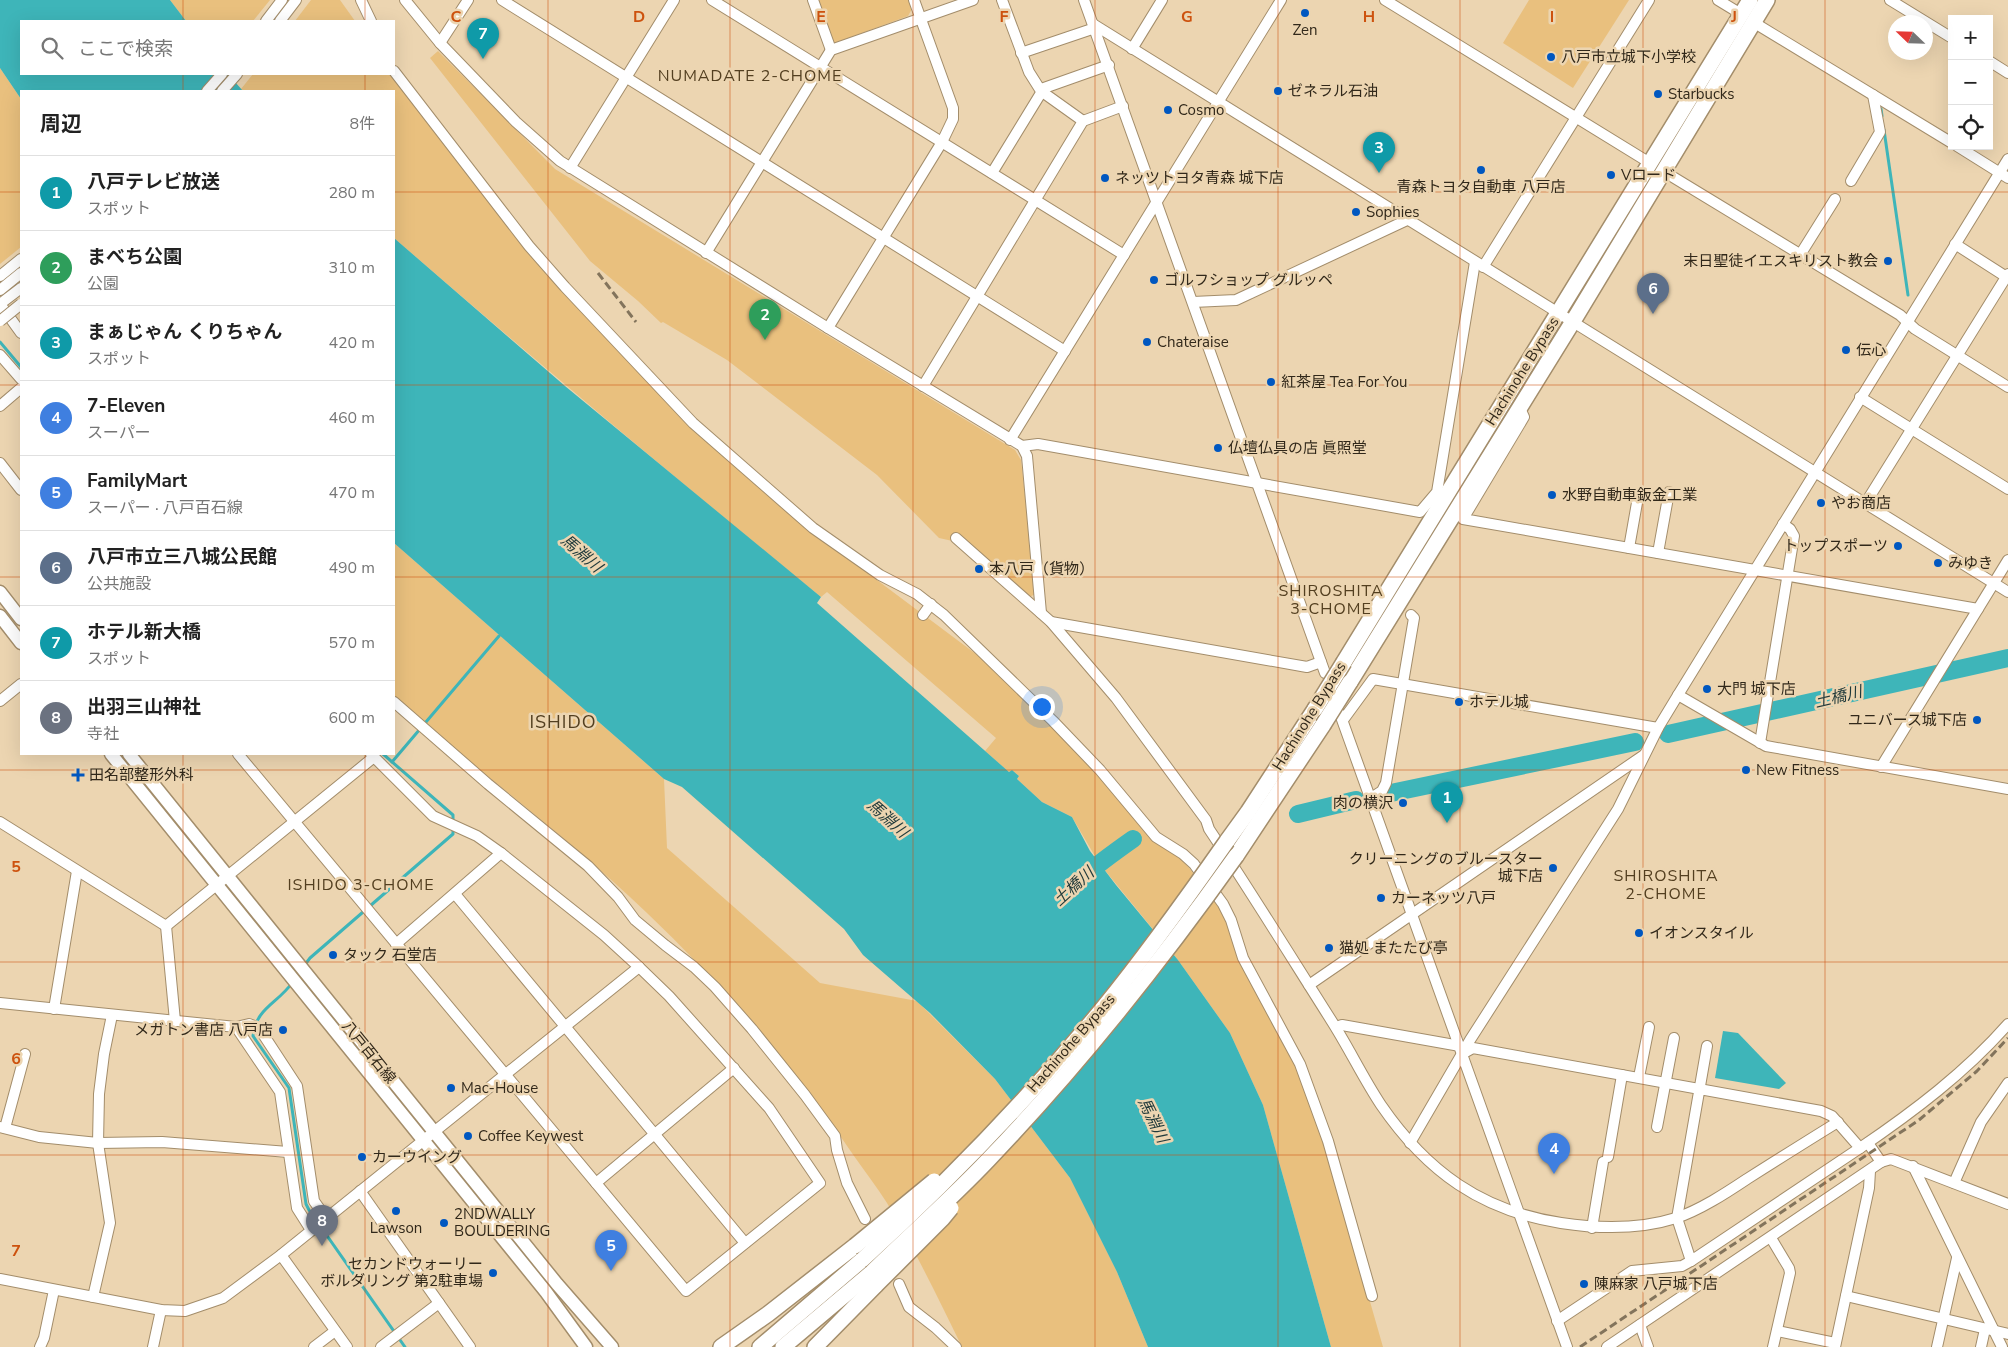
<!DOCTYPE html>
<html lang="ja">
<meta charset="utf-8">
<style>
body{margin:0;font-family:"Nunito Sans","Noto Sans JP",sans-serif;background:#f2f2f2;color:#222}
.controls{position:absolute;right:15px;top:15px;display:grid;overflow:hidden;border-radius:0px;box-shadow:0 5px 20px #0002}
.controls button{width:45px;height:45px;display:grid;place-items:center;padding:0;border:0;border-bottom:1px solid #e0e0e0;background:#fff;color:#222;font:25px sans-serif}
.compass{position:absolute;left:1888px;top:15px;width:45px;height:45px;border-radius:50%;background:#fff;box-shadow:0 5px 20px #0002;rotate:293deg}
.you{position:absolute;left:1041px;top:706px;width:18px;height:18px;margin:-12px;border:4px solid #fff;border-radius:50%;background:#1a73e8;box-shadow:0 0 0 8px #1a73e833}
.badge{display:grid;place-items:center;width:32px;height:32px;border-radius:50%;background:#d93025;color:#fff;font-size:16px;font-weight:700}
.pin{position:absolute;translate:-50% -41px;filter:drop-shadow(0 1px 2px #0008)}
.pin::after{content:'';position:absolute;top:26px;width:18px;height:15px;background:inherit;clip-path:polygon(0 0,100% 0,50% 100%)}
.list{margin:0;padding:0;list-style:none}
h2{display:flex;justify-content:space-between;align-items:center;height:65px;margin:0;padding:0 20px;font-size:21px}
h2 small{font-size:16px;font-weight:400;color:#767676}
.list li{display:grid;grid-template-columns:32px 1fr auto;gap:15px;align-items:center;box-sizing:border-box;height:75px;padding:0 20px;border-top:1px solid #e0e0e0}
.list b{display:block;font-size:19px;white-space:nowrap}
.list p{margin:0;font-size:16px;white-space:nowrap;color:#767676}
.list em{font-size:16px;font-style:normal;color:#767676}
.icon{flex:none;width:28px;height:28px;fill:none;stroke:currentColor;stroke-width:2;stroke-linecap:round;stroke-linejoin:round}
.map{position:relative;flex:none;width:2008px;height:1347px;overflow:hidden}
.search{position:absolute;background:#fff;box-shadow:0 5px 20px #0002;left:20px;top:20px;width:375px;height:55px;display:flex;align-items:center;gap:12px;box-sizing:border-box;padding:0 18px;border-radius:0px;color:#767676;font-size:19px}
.panel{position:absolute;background:#fff;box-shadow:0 5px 20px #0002;left:20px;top:90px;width:375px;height:665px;border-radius:0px}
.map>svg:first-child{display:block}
.green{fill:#e9c07e}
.water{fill:#3eb5b9}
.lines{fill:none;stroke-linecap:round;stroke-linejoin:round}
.stream{stroke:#3eb5b9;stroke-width:3}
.river{stroke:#3eb5b9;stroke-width:18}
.minor-casing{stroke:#a38d6b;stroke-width:12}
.major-casing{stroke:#a38d6b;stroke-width:15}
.highway-casing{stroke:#a38d6b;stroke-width:18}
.minor{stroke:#fff;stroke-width:10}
.major{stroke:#fff;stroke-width:12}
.highway{stroke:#fff;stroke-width:15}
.rail{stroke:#83745c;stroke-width:3;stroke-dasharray:8 4;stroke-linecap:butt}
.minor-bridge-casing{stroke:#a38d6b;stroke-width:12;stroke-linecap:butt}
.highway-bridge-casing{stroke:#a38d6b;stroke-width:18;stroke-linecap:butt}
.minor-bridge{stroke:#fff;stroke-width:10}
.highway-bridge{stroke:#fff;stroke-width:15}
.grid{fill:none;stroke:#cd520e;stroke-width:1;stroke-opacity:0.55}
.poi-dot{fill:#0057c0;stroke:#ecd5b1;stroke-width:2}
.labels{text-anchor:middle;stroke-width:5;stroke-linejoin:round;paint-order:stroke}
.poi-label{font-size:15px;fill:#31281a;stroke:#ecd5b1;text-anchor:start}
.street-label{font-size:15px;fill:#31281a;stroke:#ecd5b1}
.neighbourhood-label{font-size:16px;letter-spacing:1px;fill:#533f20;stroke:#ecd5b1}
.water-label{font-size:16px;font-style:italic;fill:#1f393a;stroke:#ecd5b1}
.quarter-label{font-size:18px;letter-spacing:1px;fill:#533f20;stroke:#ecd5b1}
.grid-label{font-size:16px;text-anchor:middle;font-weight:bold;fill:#cd520e;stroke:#ecd5b1;stroke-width:5;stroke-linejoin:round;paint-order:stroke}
</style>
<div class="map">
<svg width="2008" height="1347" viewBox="0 0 2008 1347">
<rect width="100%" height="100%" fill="#ecd5b1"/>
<g class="green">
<path d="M170,0H270L253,21H186Z"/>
<path d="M311,0H340L355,21H295Z"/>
<path d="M816,0H910L913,7L908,16L835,43L831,41Z"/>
<path d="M1529,0H1629L1573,88L1503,43Z"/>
<path d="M438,51L555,169L1015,450L1021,460L1036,594L1029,597L957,542L939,538L877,475L727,360L663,322L661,323L638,301L590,261L430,58Z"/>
<path d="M0,68L21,99V247L0,264Z"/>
<path d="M253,74H391L429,125L526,248L691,426L729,461L810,530L988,663L1098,772L1154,842L1180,858L1190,869L1219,908L1226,922L1239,960L1297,1066L1324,1141L1383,1347H1331L1263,1105L1230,1033L1178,960L1099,863L1072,817L1042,802L1017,779L1019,776L1012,770L1009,772L985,751L996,738L827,592L821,597C677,480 535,360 394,238V91H243L241,89Z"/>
<path d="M394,543L664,779L667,848L820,983L917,1001L995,1079L1070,1178L1117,1272L1148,1347H962C938,1298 915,1250 887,1203C877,1187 865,1172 854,1156C794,1068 725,987 647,913C567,836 477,771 394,697Z"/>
</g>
<g class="water">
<path d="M0,0H170L186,21H21V74H228L243,91H21V99L0,68Z"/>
<path d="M394,238L565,386L821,597L817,603L1009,772L1012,770L1019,776L1017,779L1042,802L1072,817L1090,851L1116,885L1178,960L1230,1033L1263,1105L1331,1347H1148L1117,1272L1070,1178L995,1079L930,1013L863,955L844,929L682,787L664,779L394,543Z"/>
<path d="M1723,1031L1738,1033L1786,1083L1779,1089L1715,1078Z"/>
</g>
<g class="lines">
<g class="stream">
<path d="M1881,109L1882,116"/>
<path d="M1884,130L1908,295"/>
<path d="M0,342L21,367"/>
<path d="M392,762L499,636"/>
<path d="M304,966L310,958L453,834V815L383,754"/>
<path d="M292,983C277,1004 256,1008 253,1036L289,1088L306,1204L309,1210L405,1347"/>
</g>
<g class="river">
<path d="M1668,734L2008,658"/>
<path d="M1386,794L1635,742"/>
<path d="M1298,814L1356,800"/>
<path d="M1083,877C1099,863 1116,851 1133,839"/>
</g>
<g class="minor-casing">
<g id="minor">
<path d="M361,0L371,21"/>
<path d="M405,0L440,43L516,122L560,161L828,328L1022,446L1027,456L1041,613"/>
<path d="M502,0L1065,351"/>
<path d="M712,0L1124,255"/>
<path d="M813,0L831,50"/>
<path d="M1002,0L1029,72L1041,91L1083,121"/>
<path d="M1084,0L1325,673"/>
<path d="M1385,0L1650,163"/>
<path d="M1718,0L1741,14"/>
<path d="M1890,0L1952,38"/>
<path d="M266,21L282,0"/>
<path d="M280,21L296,0"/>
<path d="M1753,22L1952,143"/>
<path d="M1093,24L2008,592"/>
<path d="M440,43L468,0"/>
<path d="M1132,49L1162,0"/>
<path d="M1021,53L1095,28"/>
<path d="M1989,61L2008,73"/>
<path d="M394,71L529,246L565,287L693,423L813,528L880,575L917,594L944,615L1053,721L1100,770L1156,837L1183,854L1194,864L1223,904L1231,920L1243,958L1300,1064L1328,1141L1372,1296"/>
<path d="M207,91L222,74"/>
<path d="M222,91L237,74"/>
<path d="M1957,146L2008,178"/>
<path d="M570,168L674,0"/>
<path d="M1663,171L1900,315L1915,329L2008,387"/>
<path d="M992,173L1044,88L1109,65"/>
<path d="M1851,181L1880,132L1873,95"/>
<path d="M1955,244L2008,278"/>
<path d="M706,253L831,50L973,0"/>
<path d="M1800,255L1835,199"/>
<path d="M1483,267L1649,0"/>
<path d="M0,276L21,259"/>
<path d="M0,290L21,273"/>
<path d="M1193,302L1236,300L1407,220"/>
<path d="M0,304L21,333"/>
<path d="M0,304L21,288"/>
<path d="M828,328L942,142L953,119V108L914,0"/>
<path d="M0,355L21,379"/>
<path d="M923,386L1083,121L1123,106"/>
<path d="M1860,397L2008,489"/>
<path d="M0,406L21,388"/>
<path d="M1519,406L1524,417L1463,519L1978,609"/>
<path d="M1010,440L1281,0"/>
<path d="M1022,446L1038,444L1420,512L1437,492L1475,262"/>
<path d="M0,463L21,490"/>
<path d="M1865,504L2008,274"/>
<path d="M956,538L1051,622L1116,698L1206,820L1209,829C1251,892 1291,957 1331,1020C1349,1048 1363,1078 1381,1105C1427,1172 1482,1211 1561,1223C1600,1229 1638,1230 1676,1218C1700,1210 1726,1193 1747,1179C1777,1160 1807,1141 1838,1122"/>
<path d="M1629,548L1638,497"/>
<path d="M1658,553L1669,492"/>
<path d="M923,615L931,604"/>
<path d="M1051,622L1307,667L1321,662"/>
<path d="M1678,695L1766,746L2008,789"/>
<path d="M0,701L21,684"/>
<path d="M394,702L488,784L588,866L618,897L635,920L665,945L694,967L715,987L752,1029L805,1095L835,1136L837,1150L847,1183L865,1219"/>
<path d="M1340,714L1567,1347"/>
<path d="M1343,720L1373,679L1658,728"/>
<path d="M1760,743L1794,536L1790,529L1783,524"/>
<path d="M238,754L686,1291L820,1183L769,1108L669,996L639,967L604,935L501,853L477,836L433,816L371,754"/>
<path d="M1881,767L2008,560"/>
<path d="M1371,798L1382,791L1386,783L1414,618L1411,615"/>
<path d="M0,822L166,926L374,757"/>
<path d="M455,894L745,1243"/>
<path d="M166,926L175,1021"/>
<path d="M396,944L501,853"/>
<path d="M1309,985L1644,755"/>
<path d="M0,1003L236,1027L280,1092L297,1208L311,1230"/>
<path d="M54,1009L77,871"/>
<path d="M236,1027L249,1024L259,1028L297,1086L314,1201L326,1218"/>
<path d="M1336,1027L1342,1025L1460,1046"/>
<path d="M1464,1053L1473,1048C1589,1069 1705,1090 1821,1111L1832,1116L1860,1148L1691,1261L1677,1218L1707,1046"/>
<path d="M1639,1077L1649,1027"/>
<path d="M0,1127L39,1137L98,1143L162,1142L288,1152"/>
<path d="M1657,1127L1674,1038"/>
<path d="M5,1128L25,1054"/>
<path d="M1410,1143L1470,1040L1618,809L1658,728L1678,695L2008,159"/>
<path d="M1868,1143L1881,1162"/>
<path d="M1860,1148C1913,1112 1966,1072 2008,1024"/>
<path d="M1608,1157L1622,1075"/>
<path d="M1913,1166L2002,1347"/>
<path d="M596,1183L734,1068"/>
<path d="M1954,1183L1981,1122L2008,1083"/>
<path d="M360,1191L470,1347"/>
<path d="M1592,1228L1603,1162"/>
<path d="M1771,1238L1789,1268L1790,1273L1773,1347"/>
<path d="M281,1255L347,1347"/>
<path d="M0,1279L161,1310L185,1311L223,1298L281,1255L639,967"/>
<path d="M899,1284L909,1307L936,1328L956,1347"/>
<path d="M1846,1296L2008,1334"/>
<path d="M93,1297L110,1223L98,1143L99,1094L104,1054L112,1015"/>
<path d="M1557,1321L1632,1271L1682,1266L1691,1261"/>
<path d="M1640,1325L1648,1347"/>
<path d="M1777,1331L1835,1343"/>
<path d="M40,1347L44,1338L54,1290"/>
<path d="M153,1347L161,1310"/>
<path d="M314,1347L335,1331"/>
<path d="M381,1347L439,1303"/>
<path d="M1607,1347L1881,1162L1891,1159L2008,1204"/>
<path d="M1835,1347L1869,1188L1870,1171"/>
<path d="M1937,1347L1957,1258"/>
<path d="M1981,1347L1985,1329"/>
</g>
</g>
<g class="major-casing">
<g id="major">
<path d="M0,592L21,619"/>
<path d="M0,616L21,643"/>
<path d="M111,754L546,1292L586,1347"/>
<path d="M129,754L557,1284L612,1347"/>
</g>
</g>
<g class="highway-casing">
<g id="highway">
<path d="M1344,662L1750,0"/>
<path d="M1350,682L1572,323L1767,0"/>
<path d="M1227,841L1248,812L1315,709"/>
<path d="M1236,856L1323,725"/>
<path d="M721,1347L768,1314L855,1246"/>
<path d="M760,1347L862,1260"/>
<path d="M783,1347L871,1273"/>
<path d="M815,1347L876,1285"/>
</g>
</g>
<use href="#minor" class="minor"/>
<use href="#major" class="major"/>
<use href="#highway" class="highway"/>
<g class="rail">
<path d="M598,273L636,322"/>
<path d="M1580,1347L1919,1120L1977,1071L2008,1038"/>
</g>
<g class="minor-bridge-casing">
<path id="minor-bridge" d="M0,321L21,304"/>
</g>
<g class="highway-bridge-casing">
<g id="highway-bridge">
<path d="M1315,709L1344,662"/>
<path d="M1323,725L1350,682"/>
<path d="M855,1246L934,1181"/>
<path d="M862,1260C948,1182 1029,1098 1103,1008C1147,954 1187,898 1227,841"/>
<path d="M871,1273C910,1235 951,1199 988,1160C1079,1065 1160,963 1236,856"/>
<path d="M876,1285L942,1219L951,1208"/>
</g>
</g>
<use href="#minor-bridge" class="minor-bridge"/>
<use href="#highway-bridge" class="highway-bridge"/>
</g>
<path class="grid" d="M183,0V21M365,0V21M548,0V1347M730,0V1347M913,0V1347M1095,0V1347M1278,0V1347M1460,0V1347M1643,0V1347M1825,0V1347M183,74V91M365,74V91M0,192H21M394,192H2008M0,385H21M394,385H2008M0,577H21M394,577H2008M183,754V1347M365,754V1347M0,770H2008M0,962H2008M0,1155H2008"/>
<g class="poi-dot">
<circle cx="1305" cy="13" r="5"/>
<circle cx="1551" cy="57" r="5"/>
<circle cx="1278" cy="91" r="5"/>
<circle cx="1658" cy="94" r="5"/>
<circle cx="1168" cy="110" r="5"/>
<circle cx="1481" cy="170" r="5"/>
<circle cx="1611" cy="175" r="5"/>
<circle cx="1105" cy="178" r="5"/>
<circle cx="1356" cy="212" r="5"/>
<circle cx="1888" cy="261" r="5"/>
<circle cx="1154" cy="280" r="5"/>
<circle cx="1147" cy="342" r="5"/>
<circle cx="1846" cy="350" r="5"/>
<circle cx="1271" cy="382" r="5"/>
<circle cx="1218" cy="448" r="5"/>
<circle cx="1552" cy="495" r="5"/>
<circle cx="1821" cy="503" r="5"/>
<circle cx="1898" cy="546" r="5"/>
<circle cx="1938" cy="563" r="5"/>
<circle cx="979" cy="569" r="5"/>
<circle cx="1707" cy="689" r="5"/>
<circle cx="1459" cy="702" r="5"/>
<circle cx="1977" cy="720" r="5"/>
<circle cx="1746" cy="770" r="5"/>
<path d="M75.5 767.5h5v5h5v5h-5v5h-5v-5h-5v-5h5z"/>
<circle cx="1403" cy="803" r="5"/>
<circle cx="1553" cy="868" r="5"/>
<circle cx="1381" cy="898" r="5"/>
<circle cx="1639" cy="933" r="5"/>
<circle cx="1329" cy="948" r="5"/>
<circle cx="333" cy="955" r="5"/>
<circle cx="283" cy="1030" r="5"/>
<circle cx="451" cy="1088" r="5"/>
<circle cx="468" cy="1136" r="5"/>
<circle cx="362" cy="1157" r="5"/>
<circle cx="396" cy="1211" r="5"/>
<circle cx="444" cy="1223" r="5"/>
<circle cx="493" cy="1273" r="5"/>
<circle cx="1584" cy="1284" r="5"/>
</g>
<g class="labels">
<g class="poi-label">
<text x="1305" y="35" text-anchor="middle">Zen</text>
<text x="1561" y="62">八戸市立城下小学校</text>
<text x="1288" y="96">ゼネラル石油</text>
<text x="1668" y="99">Starbucks</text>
<text x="1178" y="115">Cosmo</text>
<text x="1621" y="180">Vロード</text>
<text x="1115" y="183">ネッツトヨタ青森 城下店</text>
<text x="1481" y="192" text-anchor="middle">青森トヨタ自動車 八戸店</text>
<text x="1366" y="217">Sophies</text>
<text x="1878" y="266" text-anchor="end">末日聖徒イエスキリスト教会</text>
<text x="1164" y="285">ゴルフショップ グルッペ</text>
<text x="1157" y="347">Chateraise</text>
<text x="1856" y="355">伝心</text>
<text x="1281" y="387">紅茶屋 Tea For You</text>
<text x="1228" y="453">仏壇仏具の店 眞照堂</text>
<text x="1562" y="500">水野自動車鈑金工業</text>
<text x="1831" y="508">やお商店</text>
<text x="1888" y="551" text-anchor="end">トップスポーツ</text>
<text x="1948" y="568">みゆき</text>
<text x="989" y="574">本八戸（貨物）</text>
<text x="1717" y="694">大門 城下店</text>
<text x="1469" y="707">ホテル城</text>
<text x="1967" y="725" text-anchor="end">ユニバース城下店</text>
<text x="1756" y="775">New Fitness</text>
<text x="89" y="780">田名部整形外科</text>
<text x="1393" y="808" text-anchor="end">肉の横沢</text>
<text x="1543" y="864" text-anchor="end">クリーニングのブルースター<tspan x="1543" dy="17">城下店</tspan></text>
<text x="1391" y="903">カーネッツ八戸</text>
<text x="1649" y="938">イオンスタイル</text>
<text x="1339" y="953">猫処 またたび亭</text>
<text x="343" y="960">タック 石堂店</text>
<text x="273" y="1035" text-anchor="end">メガトン書店 八戸店</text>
<text x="461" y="1093">Mac-House</text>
<text x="478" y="1141">Coffee Keywest</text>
<text x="372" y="1162">カーウイング</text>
<text x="454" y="1219">2NDWALLY<tspan x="454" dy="17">BOULDERING</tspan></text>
<text x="396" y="1233" text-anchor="middle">Lawson</text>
<text x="483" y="1269" text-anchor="end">セカンドウォーリー<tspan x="483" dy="17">ボルダリング 第2駐車場</tspan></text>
<text x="1594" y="1289">陳麻家 八戸城下店</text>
</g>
<g class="street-label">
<text transform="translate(1522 371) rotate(-58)" y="5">Hachinohe Bypass</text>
<text transform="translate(1309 716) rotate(-58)" y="5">Hachinohe Bypass</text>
<text transform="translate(1071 1043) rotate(-49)" y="5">Hachinohe Bypass</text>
<text transform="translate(369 1052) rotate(51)" y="5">八戸百石線</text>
</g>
<g class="neighbourhood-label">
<text x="750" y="81">NUMADATE 2-CHOME</text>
<text x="1331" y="596">SHIROSHITA<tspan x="1331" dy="18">3-CHOME</tspan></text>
<text x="1666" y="881">SHIROSHITA<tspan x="1666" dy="18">2-CHOME</tspan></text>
<text x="361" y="890">ISHIDO 3-CHOME</text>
</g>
<g class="water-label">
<text transform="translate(582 553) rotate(41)" y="6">馬淵川</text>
<text transform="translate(1838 696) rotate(-13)" y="6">土橋川</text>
<text transform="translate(888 818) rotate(42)" y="6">馬淵川</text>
<text transform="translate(1073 886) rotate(-42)" y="6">土橋川</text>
<text transform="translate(1154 1120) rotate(64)" y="6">馬淵川</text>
</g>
<g class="quarter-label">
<text x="563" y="728">ISHIDO</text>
</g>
</g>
<g class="grid-label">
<text x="456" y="22">C</text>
<text x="639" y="22">D</text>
<text x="821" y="22">E</text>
<text x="1004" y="22">F</text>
<text x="1187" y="22">G</text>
<text x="1369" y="22">H</text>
<text x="1552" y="22">I</text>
<text x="1734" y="22">J</text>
<text x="16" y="872">5</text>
<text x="16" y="1064">6</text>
<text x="16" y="1256">7</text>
</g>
</svg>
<div class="controls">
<button>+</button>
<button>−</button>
<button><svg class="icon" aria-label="locate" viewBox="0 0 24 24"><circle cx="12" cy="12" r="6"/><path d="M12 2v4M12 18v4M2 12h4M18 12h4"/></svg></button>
</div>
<svg class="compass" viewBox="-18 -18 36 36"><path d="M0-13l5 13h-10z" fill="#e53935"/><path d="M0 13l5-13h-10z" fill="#767676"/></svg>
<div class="you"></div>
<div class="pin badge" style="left:1447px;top:823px;background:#0f9aa8">1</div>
<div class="pin badge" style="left:765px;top:340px;background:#2e9e5b">2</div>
<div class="pin badge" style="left:1379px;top:173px;background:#0f9aa8">3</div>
<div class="pin badge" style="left:1554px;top:1174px;background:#3f7fe0">4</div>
<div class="pin badge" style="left:611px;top:1271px;background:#3f7fe0">5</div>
<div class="pin badge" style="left:1653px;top:314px;background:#5c6f8a">6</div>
<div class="pin badge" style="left:483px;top:59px;background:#0f9aa8">7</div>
<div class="pin badge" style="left:322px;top:1246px;background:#6b7280">8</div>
<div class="search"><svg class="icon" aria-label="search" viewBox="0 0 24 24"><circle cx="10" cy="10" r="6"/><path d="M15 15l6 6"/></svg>ここで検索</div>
<section class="panel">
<h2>周辺<small>8件</small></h2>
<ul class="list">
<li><span class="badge" style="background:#0f9aa8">1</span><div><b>八戸テレビ放送</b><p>スポット</p></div><em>280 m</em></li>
<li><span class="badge" style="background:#2e9e5b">2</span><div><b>まべち公園</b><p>公園</p></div><em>310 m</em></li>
<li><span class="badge" style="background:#0f9aa8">3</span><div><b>まぁじゃん くりちゃん</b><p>スポット</p></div><em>420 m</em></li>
<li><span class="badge" style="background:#3f7fe0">4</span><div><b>7-Eleven</b><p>スーパー</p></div><em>460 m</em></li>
<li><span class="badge" style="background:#3f7fe0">5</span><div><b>FamilyMart</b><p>スーパー · 八戸百石線</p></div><em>470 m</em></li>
<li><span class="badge" style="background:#5c6f8a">6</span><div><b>八戸市立三八城公民館</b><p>公共施設</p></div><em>490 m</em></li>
<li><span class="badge" style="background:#0f9aa8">7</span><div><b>ホテル新大橋</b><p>スポット</p></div><em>570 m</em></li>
<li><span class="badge" style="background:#6b7280">8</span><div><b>出羽三山神社</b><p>寺社</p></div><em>600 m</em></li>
</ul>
</section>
</div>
